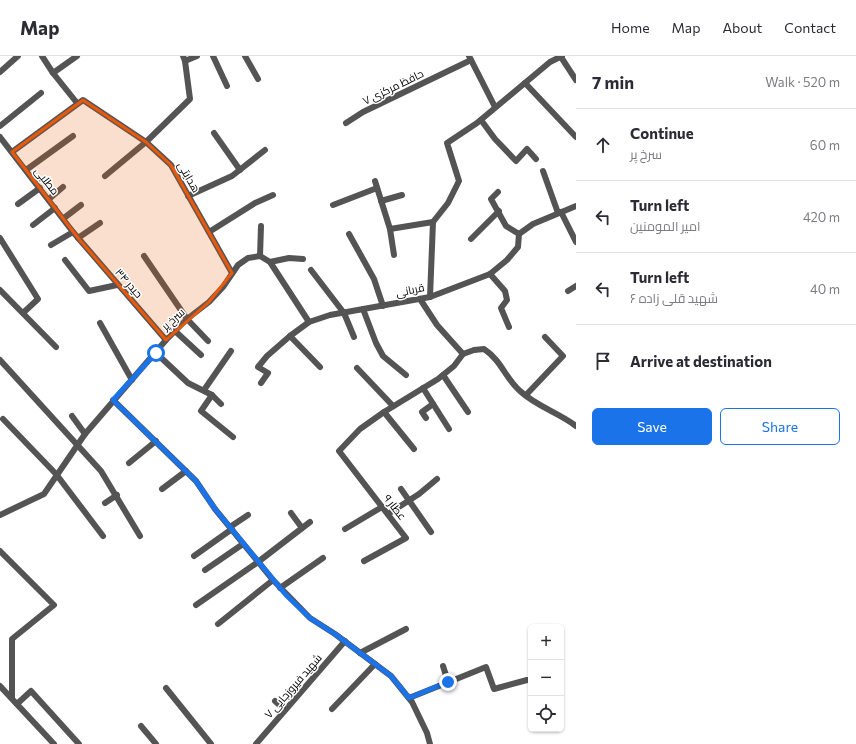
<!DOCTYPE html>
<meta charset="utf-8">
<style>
body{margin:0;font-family:Commissioner,Cairo,sans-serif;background:#f7f7f7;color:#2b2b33}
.controls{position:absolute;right:12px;bottom:12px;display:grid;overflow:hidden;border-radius:6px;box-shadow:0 1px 3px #0004}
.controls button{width:36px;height:36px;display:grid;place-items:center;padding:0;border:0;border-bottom:1px solid #e1e1e2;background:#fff;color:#2b2b33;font:20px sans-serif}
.stop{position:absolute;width:12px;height:12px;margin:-9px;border:3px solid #1a73e8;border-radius:50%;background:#fff}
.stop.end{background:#1a73e8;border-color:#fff;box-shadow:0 1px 4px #0008}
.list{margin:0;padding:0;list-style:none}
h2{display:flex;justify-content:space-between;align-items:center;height:52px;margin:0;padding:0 16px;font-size:17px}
h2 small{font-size:13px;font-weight:400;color:#7c7c81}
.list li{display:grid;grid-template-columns:26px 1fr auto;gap:12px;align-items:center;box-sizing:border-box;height:72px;padding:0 16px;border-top:1px solid #e1e1e2}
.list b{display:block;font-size:15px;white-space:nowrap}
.list p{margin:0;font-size:13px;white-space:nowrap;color:#7c7c81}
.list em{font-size:13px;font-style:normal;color:#7c7c81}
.actions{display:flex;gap:8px;padding:12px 16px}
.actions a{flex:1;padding:9px 0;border:1px solid #1a73e8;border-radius:6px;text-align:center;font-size:14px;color:#1a73e8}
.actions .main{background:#1a73e8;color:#fff}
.icon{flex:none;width:22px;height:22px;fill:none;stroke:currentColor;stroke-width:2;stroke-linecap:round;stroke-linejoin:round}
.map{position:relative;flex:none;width:576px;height:688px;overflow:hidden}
header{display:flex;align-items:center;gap:24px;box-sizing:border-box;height:56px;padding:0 20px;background:#fff;border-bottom:1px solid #e1e1e2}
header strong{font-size:19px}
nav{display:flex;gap:22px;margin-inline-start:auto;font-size:14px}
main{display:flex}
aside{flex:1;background:#fff}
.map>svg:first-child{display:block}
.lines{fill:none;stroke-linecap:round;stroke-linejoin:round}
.street{stroke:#545454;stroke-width:6}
.route{stroke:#1a73e8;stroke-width:5}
.marked{fill:#e8590c;fill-opacity:0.2;stroke:#e8590c;stroke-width:3;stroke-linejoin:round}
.labels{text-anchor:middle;stroke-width:3;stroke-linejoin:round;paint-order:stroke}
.street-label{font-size:11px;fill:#000;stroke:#fff}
</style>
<header>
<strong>Map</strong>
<nav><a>Home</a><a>Map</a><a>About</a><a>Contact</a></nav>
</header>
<main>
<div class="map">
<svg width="576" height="688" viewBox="0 0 576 688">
<rect width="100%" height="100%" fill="#fff"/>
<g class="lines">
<g class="street">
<path d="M42,0L53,17L77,47"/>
<path d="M213,0L227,30"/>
<path d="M245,0L258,23"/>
<path d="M469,0L495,51"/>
<path d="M561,1L576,24"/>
<path d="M185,5L197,0"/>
<path d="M0,16L18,0"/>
<path d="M53,17L77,0"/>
<path d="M525,27L576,81"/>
<path d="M481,64L495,83L516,105L527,93L536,103"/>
<path d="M346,67L363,56L471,4"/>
<path d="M0,70L41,37"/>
<path d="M214,77L240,114"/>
<path d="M0,81L73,176L166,284"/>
<path d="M12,96L83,44L146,86L171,109L232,217"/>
<path d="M26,114L73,80"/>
<path d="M543,115L558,157"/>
<path d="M105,120L146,86L190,43L185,5L183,0"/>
<path d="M375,125L390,173L394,199"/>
<path d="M498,136L491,143L506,170L519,178"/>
<path d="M188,140L232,120L265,94"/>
<path d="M49,143L63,131"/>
<path d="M381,145L402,139"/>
<path d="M18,148L40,132"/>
<path d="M333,149L377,132"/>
<path d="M561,156L576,186"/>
<path d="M64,162L81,149"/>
<path d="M33,169L55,152"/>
<path d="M390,173L433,166"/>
<path d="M209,176L255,147L273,139"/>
<path d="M349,178L374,223L383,250"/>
<path d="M0,182L38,243L23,257"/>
<path d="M78,182L100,167"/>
<path d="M471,183L499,155"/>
<path d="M51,189L73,176"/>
<path d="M144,200L187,263L208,285"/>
<path d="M260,200L261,170"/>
<path d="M65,204L89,235L117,229"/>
<path d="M270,206L289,202L303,203"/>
<path d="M311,214L344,257L354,281"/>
<path d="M490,218L505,235L507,244L501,252L509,271"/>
<path d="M0,234L56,291"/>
<path d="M568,235L576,230"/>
<path d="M430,241L433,166L448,147L459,125L447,87L477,67L550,6L562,0"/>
<path d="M420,243L437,269L463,298"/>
<path d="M363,253L376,287L383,300L406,319"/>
<path d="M100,267L132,324"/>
<path d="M175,275L201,299"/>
<path d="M290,280L320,311"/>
<path d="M156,297L188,327L212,339L221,348"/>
<path d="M0,304L101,415L140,480"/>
<path d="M357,312L393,350"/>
<path d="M443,319L468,356"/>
<path d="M261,327L268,317L258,311L267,300L290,280L309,266L330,259L430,241L490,218L507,204L518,191L519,178L533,168L576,150"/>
<path d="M423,332L449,373"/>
<path d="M204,334L231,295"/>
<path d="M212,339L201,355L233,381"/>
<path d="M526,339L563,300L545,281"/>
<path d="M113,344L196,425L215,453L273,524L310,562L335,578L391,620L412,646L427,677L430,688"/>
<path d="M384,356L414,393"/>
<path d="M72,360L85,378"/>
<path d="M426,362L422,356L433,348"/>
<path d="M3,363L56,418L103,480"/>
<path d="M129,407L156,385"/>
<path d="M162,433L186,415"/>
<path d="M401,433L431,476"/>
<path d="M105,447L117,439"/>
<path d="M291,457L302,472"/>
<path d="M388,458L419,438L437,423"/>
<path d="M0,459L44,438L85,378L166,284L187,263L209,246L223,231L238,209L248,202L260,200L270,206L309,266"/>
<path d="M230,471L248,459"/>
<path d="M345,473L382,451"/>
<path d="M0,495L54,549L12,583V642"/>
<path d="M194,500L232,473"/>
<path d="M364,505L406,482L339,395L360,373L384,356L438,323L454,310L463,298L474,294L484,293C502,305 505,322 520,335C536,350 559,357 576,370"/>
<path d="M205,514L243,488"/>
<path d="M280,532L323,502"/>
<path d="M196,549L258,506L310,466"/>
<path d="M218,568L273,524"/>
<path d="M360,597L406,573"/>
<path d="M443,610L448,626"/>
<path d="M0,630L54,688"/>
<path d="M166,632L211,688"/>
<path d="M409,642L486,611L494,633L527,624"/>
<path d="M275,645L285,654"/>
<path d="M17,648L31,635L79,688"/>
<path d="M332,653L375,608"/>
<path d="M141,670L156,688"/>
<path d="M256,688L345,585"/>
</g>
</g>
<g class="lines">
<path class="route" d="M156,297L113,344L196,425L215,453L286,539L310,562L335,578L391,620L409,642L448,626"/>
</g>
<path class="marked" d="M83,44L146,86L171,109L232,217L209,246L166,284L78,182L12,96Z"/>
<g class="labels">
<g class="street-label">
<text transform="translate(393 31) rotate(-26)" y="4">حافظ مرکزی ۷</text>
<text transform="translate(189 121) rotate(60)" y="4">هدایتی</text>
<text transform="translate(47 125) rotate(52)" y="4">مطلبی</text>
<text transform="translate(129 227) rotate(49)" y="4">حیدر ۳۴</text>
<text transform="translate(410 234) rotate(-12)" y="4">قربانی</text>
<text transform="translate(173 263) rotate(-42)" y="4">سرخ پر</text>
<text transform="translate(395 451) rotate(52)" y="4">عطار ۹</text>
<text transform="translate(293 630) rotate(-49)" y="4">شهید فیروزجایی ۷</text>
</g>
</g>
</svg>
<div class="controls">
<button>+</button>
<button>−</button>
<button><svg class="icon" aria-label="locate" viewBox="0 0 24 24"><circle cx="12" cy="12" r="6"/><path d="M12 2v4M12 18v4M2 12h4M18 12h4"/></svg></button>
</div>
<div class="stop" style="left:156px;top:297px"></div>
<div class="stop end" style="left:448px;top:626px"></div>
</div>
<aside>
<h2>7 min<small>Walk · 520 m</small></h2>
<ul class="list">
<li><svg class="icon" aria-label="ahead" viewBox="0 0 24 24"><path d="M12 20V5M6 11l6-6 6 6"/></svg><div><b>Continue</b><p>سرخ پر</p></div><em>60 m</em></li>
<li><svg class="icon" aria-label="left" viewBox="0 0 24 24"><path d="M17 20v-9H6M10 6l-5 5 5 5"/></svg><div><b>Turn left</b><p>امیر المومنین</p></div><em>420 m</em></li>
<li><svg class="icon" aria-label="left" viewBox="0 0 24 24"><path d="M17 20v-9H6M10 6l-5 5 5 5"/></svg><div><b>Turn left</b><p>شهید قلی زاده ۶</p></div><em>40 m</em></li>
<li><svg class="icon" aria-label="arrive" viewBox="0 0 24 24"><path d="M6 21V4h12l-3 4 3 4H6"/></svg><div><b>Arrive at destination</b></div></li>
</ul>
<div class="actions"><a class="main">Save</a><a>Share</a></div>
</aside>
</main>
